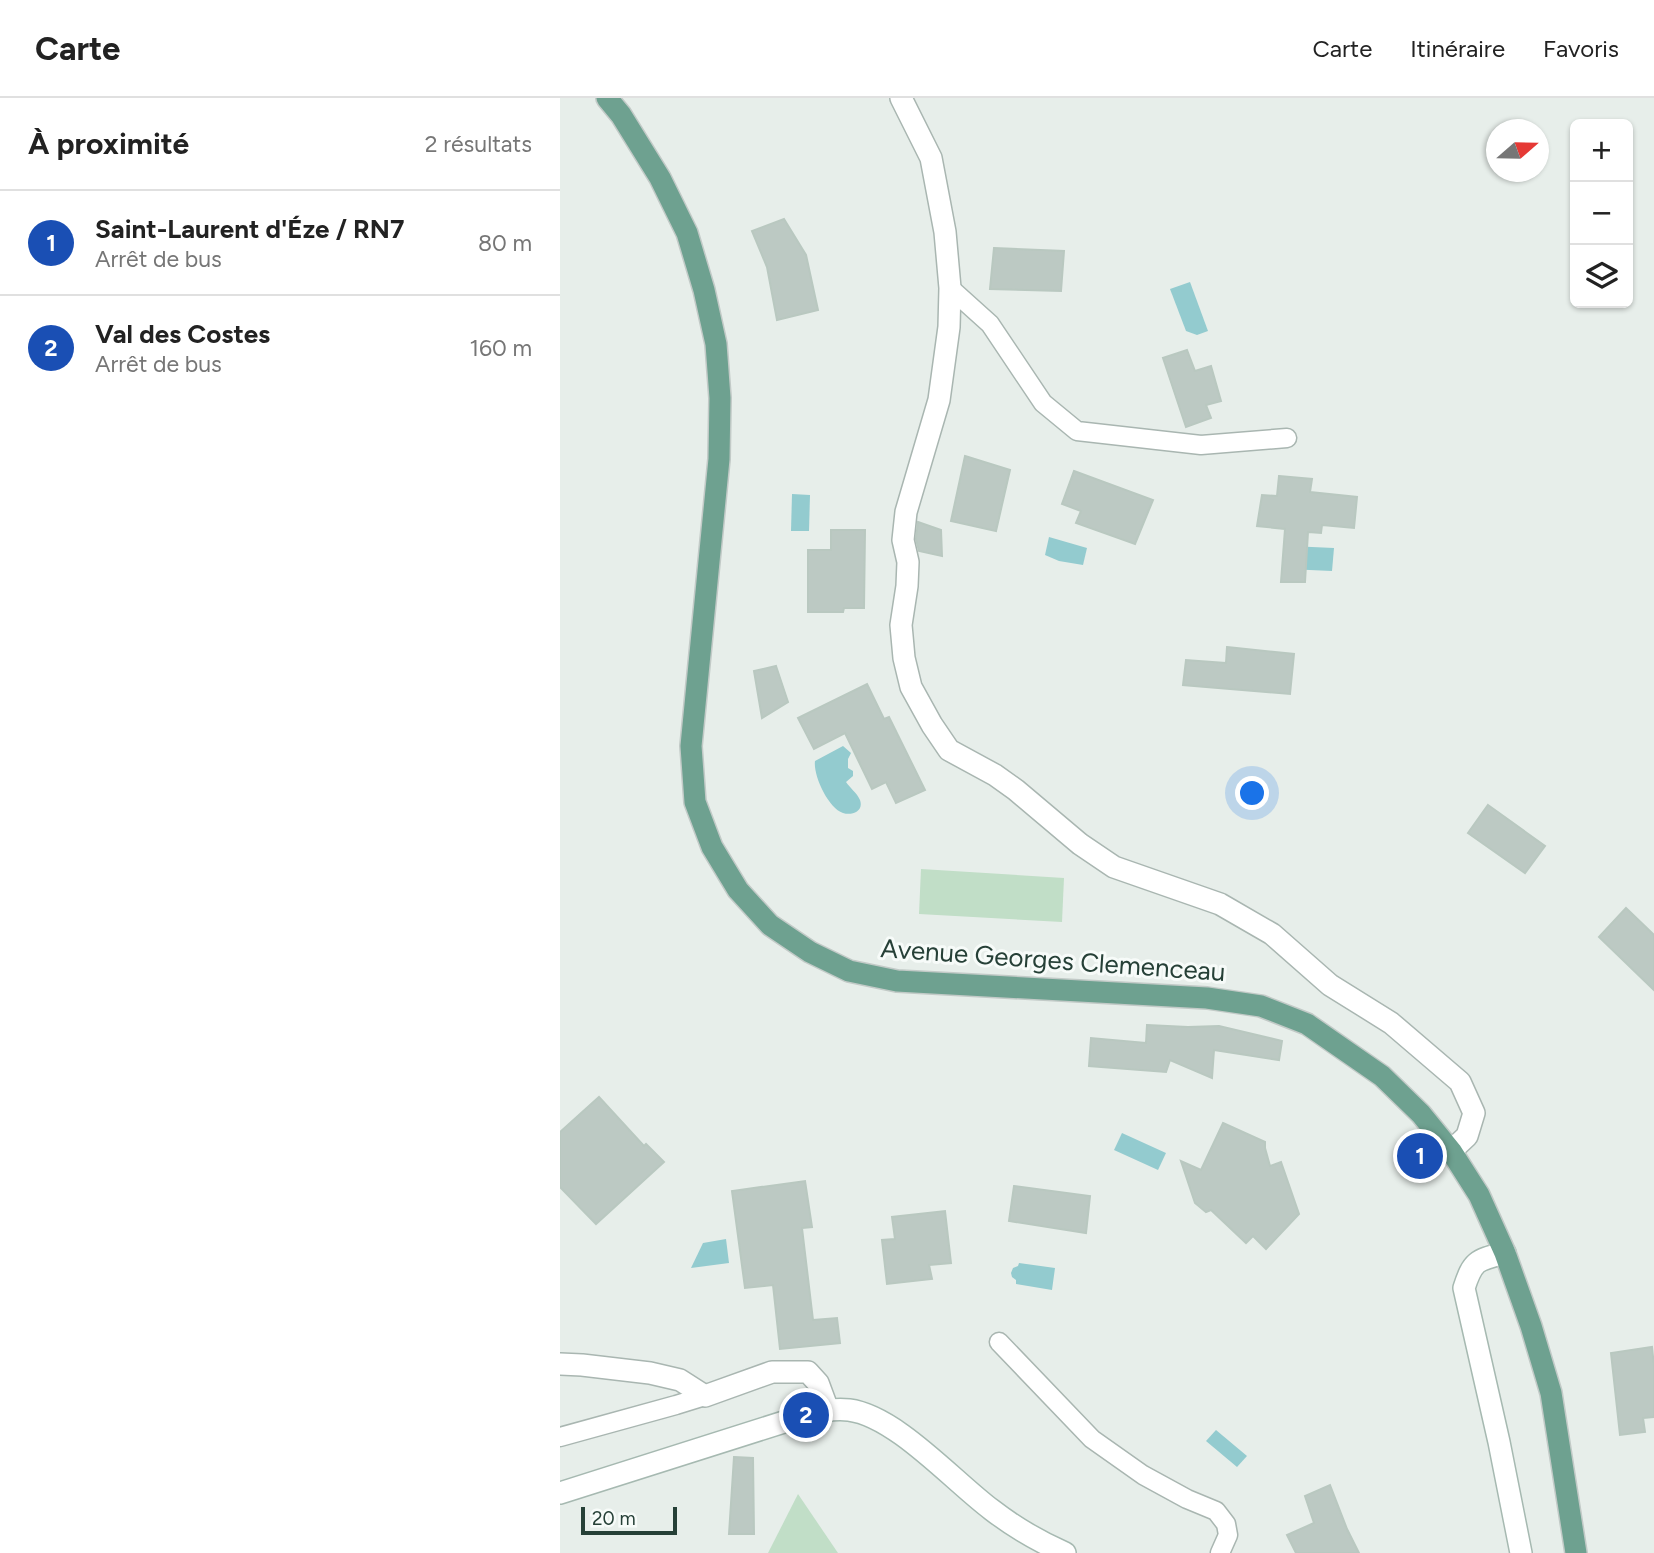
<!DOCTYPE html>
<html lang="fr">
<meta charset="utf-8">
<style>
body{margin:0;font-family:Figtree,sans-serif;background:#f6f6f6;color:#222}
.controls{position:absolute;right:21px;top:21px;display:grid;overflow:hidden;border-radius:10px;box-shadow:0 2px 5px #0004}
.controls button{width:63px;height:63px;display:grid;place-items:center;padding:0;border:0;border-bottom:2px solid #e0e0e0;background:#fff;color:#222;font:35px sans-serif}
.compass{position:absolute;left:926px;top:21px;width:63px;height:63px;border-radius:50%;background:#fff;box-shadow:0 2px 5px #0004;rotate:70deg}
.scale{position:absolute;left:21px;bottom:18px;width:96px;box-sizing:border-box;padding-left:7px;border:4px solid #264037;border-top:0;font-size:19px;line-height:24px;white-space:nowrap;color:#264037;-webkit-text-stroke:5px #f7fbf9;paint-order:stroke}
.you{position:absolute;left:693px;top:696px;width:24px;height:24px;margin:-18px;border:5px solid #fff;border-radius:50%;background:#1a73e8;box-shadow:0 0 0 10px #1a73e833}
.badge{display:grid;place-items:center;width:46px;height:46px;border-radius:50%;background:#7c4b42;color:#fff;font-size:23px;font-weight:700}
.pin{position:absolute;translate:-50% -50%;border:4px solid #fff;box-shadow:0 2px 7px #0006}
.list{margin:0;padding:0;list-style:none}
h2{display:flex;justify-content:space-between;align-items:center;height:91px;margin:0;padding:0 28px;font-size:30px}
h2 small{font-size:23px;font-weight:400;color:#767676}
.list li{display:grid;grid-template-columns:46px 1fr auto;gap:21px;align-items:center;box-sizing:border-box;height:105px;padding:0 28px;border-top:2px solid #e0e0e0}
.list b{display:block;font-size:26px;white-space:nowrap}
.list p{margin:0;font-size:23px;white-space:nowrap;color:#767676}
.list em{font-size:23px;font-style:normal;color:#767676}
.icon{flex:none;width:38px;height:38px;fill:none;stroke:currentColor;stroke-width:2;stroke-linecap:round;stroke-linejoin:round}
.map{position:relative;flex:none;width:1094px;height:1455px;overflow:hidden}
header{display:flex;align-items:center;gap:42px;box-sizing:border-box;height:98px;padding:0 35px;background:#fff;border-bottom:2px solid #e0e0e0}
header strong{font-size:33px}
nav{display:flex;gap:38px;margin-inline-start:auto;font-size:24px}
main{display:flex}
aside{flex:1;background:#fff}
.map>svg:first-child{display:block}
.green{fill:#c1dec7}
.water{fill:#93cbcf}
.building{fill:#bcc9c3;stroke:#b9c8c0;stroke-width:2}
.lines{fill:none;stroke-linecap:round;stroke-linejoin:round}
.lane-casing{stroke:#a9b6b1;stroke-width:21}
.street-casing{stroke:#a9b6b1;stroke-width:24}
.secondary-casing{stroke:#a6b9b1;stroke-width:24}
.primary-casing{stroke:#c2cac7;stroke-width:24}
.lane{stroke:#fff;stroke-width:18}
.street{stroke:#fff;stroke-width:21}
.secondary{stroke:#fff;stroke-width:21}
.primary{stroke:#6ea190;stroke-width:21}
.labels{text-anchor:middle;stroke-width:6;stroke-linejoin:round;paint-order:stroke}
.street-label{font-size:26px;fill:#264037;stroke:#f7fbf9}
</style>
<header>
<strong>Carte</strong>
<nav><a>Carte</a><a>Itinéraire</a><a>Favoris</a></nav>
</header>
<main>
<aside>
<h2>À proximité<small>2 résultats</small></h2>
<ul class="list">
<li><span class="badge" style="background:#1a4fb4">1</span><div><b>Saint-Laurent d'Éze / RN7</b><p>Arrêt de bus</p></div><em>80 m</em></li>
<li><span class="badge" style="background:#1a4fb4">2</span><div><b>Val des Costes</b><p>Arrêt de bus</p></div><em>160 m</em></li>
</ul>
</aside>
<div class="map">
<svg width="1094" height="1455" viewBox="0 0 1094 1455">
<rect width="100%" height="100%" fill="#e7eeea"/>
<g class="green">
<path d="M361,771L504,780L502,824L359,816Z"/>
<path d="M238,1396L278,1455H208Z"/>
</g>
<g class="water">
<path d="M630,184L648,233L637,237L626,233L610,191Z"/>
<path d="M232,396L250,397L249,433H231Z"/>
<path d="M489,439L527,450L523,467L499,463L485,457Z"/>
<path d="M730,448L774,450L772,473L727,471Z"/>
<path d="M283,648L291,655L288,661V670L293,673V678L286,684C290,690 297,695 300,702C304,713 292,718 283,715C268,710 253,677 255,663Z"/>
<path d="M562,1035L606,1055L598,1072L554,1052Z"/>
<path d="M166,1141L169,1165L131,1170L143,1145Z"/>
<path d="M459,1165L495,1170L492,1192L456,1186V1182L452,1179L451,1175L453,1170L458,1168Z"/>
<path d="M656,1332L687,1358L677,1369L646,1343Z"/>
</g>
<g class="building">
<path d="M224,121L246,157L258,212L217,222L207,169L192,133Z"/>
<path d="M434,150L504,153L501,193L430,191Z"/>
<path d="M627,252L635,273L651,268L661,303L646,307L651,320L626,329L603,260Z"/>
<path d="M405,358L450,372L436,433L391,423Z"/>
<path d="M514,373L593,402L575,446L516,425L521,413L502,406Z"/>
<path d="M719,378L752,381L750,394L797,399L794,430L762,427L761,435L748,434L745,484H721L725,431L697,428L702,397L717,398Z"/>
<path d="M358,424L381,432L382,458L359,453L356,441Z"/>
<path d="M271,432H305L304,510H284L283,514H248V452H271Z"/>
<path d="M667,549L734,556L730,596L623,587L626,562L666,565Z"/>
<path d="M216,568L228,604L202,620L194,573Z"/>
<path d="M307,586L324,621L329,619L365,692L336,705L326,684L312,691L285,635L254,651L238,620Z"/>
<path d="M928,707L985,748L965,775L908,735Z"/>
<path d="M1066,810L1094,837V892L1039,839Z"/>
<path d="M587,927L628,929L659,928L722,943L719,962L654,952L652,980L610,962L606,974L529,968L531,940L586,945Z"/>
<path d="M39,999L84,1048L86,1046L104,1064L36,1126L0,1089V1034Z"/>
<path d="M663,1025L705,1044V1050L710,1068L721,1064L739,1116L706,1151L693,1138L686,1145L651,1112L646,1114L635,1105L621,1063L641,1072Z"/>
<path d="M245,1083L252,1129L242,1130L253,1222L277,1220L280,1245L220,1251L213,1187L185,1190L172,1093Z"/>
<path d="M454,1088L530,1098L526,1135L449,1123Z"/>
<path d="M385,1113L391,1165L369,1167L372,1181L327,1186L322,1142L335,1141L332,1119Z"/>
<path d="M1092,1249L1094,1268V1319L1083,1320L1085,1334L1060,1337L1051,1255Z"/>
<path d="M174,1359L193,1360L194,1436H169Z"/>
<path d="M770,1387L787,1431L799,1455H736L727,1437L754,1425L745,1398Z"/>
</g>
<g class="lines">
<g class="lane-casing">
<g id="lane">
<path d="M390,190L430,226L483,305L517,333L641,347L727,340"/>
<path d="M439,1244L532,1341L583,1377L627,1401L656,1413L666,1426L668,1437L660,1455"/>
<path d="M0,1339L116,1307L145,1298"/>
</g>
</g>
<g class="street-casing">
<g id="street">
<path d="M341,0L371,60L385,134L390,190L389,229L379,302L346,414L343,442L348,464L347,488L341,527L344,560L351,589L372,627L389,652L435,677L456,692L520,746L554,769L660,806L712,836L770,887L831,925L900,984L914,1015L907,1038L891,1053"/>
<path d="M0,1266L22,1267L90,1275L120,1282L145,1298L212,1274H248L258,1285L268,1312"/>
</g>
</g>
<g class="secondary-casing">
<g id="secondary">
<path d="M945,1155C917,1162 913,1162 904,1190L939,1344L961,1455"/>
<path d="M0,1395L246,1317C260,1313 274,1310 289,1312C336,1318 393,1383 432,1412C454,1429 480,1444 505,1455"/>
</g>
</g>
<g class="primary-casing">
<path id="primary" d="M47,0L61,17L100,80L127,135L144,192L156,246L160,300L159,361L131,648L135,704L152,749L178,792L210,827L250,854L289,873L337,883L647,900L701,908L747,926L822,978L861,1016L891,1053L919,1097L945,1155L971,1228L991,1295L1016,1455"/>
</g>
<use href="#lane" class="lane"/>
<use href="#street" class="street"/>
<use href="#secondary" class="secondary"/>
<use href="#primary" class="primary"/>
</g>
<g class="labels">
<g class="street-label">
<text transform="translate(493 862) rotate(4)" y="9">Avenue Georges Clemenceau</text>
</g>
</g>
</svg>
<div class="controls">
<button>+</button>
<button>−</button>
<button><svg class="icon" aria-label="layers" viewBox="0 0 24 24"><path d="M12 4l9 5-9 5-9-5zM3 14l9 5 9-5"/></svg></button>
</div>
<svg class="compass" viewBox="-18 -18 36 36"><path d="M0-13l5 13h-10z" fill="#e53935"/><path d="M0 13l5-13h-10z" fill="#767676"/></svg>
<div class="scale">20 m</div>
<div class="you"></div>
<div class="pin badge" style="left:860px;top:1058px;background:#1a4fb4">1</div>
<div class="pin badge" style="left:246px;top:1317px;background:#1a4fb4">2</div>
</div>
</main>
